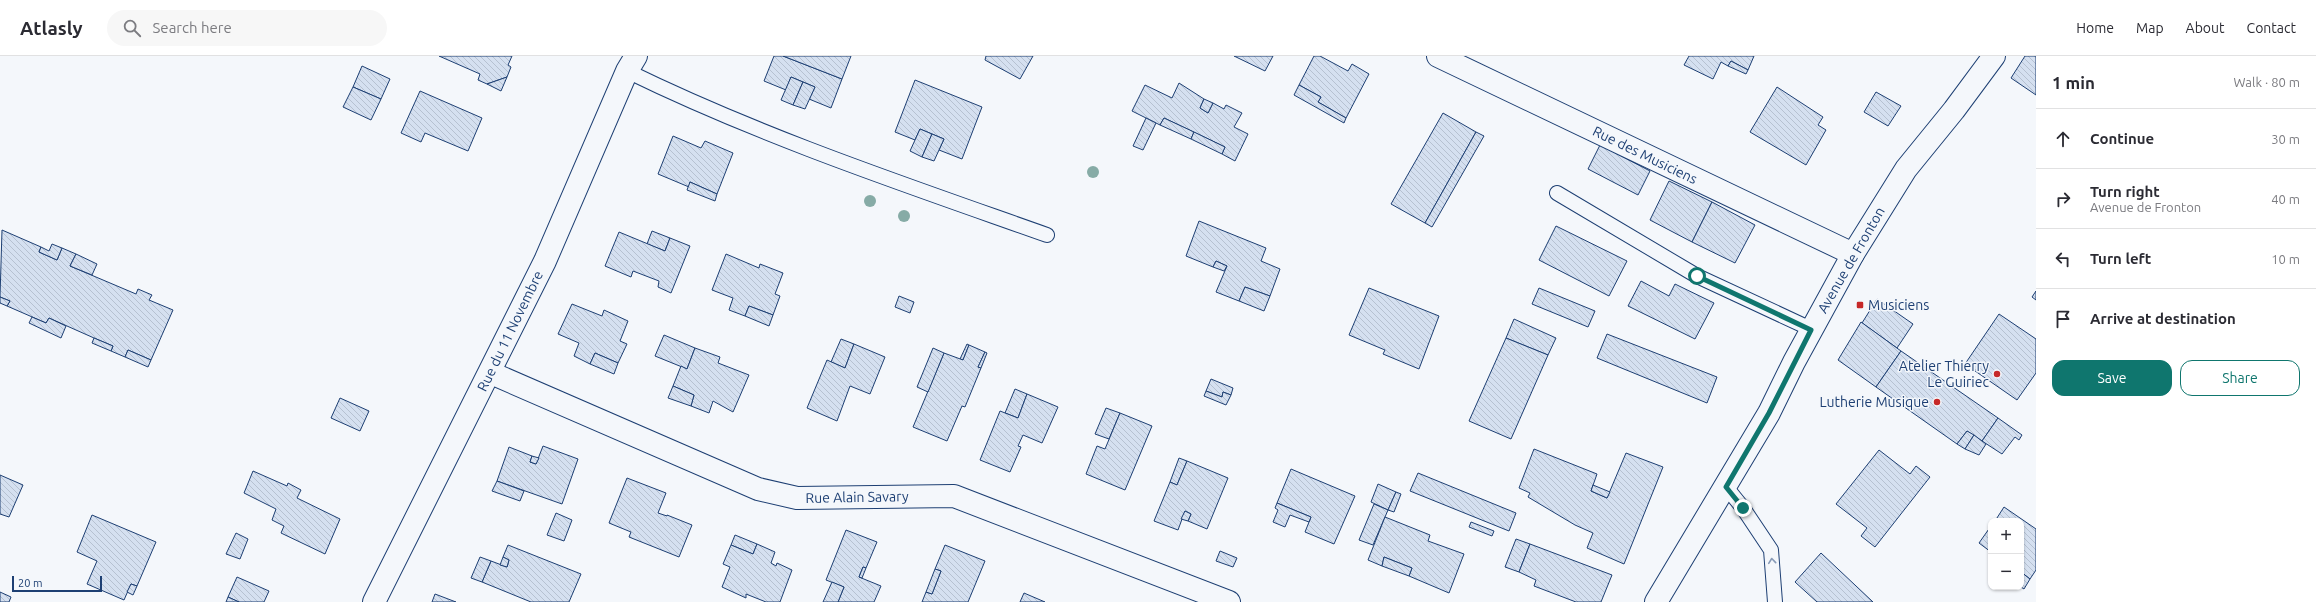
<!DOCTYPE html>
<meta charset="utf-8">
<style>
body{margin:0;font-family:Ubuntu,sans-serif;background:#f7f7f7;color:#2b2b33}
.controls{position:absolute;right:12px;bottom:12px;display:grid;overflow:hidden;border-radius:8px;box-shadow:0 1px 3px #0004}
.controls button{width:36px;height:36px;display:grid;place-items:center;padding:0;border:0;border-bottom:1px solid #e1e1e2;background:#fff;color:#2b2b33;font:20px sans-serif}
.scale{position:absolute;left:12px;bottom:10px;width:90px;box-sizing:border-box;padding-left:4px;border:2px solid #1d3f73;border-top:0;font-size:11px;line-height:14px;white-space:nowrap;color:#1d3f73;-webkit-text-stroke:3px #f4f7fb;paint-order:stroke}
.stop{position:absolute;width:12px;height:12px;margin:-9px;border:3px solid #0f766e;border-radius:50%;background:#fff}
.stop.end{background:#0f766e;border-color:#fff;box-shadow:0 1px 4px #0008}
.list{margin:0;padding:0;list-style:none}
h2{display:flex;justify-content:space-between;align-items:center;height:52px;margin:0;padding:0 16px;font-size:17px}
h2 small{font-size:13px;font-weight:400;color:#7c7c81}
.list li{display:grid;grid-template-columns:26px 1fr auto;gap:12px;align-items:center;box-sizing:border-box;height:60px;padding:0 16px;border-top:1px solid #e1e1e2}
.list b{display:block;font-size:15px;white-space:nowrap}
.list p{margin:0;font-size:13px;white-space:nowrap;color:#7c7c81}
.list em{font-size:13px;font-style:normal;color:#7c7c81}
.actions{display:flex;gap:8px;padding:12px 16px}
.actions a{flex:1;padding:9px 0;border:1px solid #0f766e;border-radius:12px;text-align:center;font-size:14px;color:#0f766e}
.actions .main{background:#0f766e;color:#fff}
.icon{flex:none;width:22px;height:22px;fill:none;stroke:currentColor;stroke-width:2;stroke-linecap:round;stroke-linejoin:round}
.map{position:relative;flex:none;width:2036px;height:546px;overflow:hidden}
header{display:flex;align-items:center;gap:24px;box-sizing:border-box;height:56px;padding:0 20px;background:#fff;border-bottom:1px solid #e1e1e2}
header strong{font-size:19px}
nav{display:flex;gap:22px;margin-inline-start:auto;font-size:14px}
.search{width:280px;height:36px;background:#f7f7f7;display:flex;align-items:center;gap:10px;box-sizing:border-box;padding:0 14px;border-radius:22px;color:#7c7c81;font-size:15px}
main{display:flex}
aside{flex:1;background:#fff}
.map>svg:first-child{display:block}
.building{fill:url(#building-back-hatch);stroke:#1d3f73}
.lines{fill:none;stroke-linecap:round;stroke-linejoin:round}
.lane-casing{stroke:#1d3f73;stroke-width:16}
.street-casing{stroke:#1d3f73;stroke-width:24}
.secondary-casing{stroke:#1d3f73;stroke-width:24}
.lane{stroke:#f4f7fb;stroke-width:14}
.street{stroke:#f4f7fb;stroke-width:22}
.secondary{stroke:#f4f7fb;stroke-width:22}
.tree{fill:#86aba6}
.oneway{stroke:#889bb7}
.route{stroke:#0f766e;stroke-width:5}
.poi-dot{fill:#c62828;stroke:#f4f7fb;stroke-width:1.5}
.labels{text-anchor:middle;stroke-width:3;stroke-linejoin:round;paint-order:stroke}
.street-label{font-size:14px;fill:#1d3f73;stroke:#f4f7fb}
.poi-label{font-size:14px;fill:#1d3f73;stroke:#f4f7fb;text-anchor:end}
</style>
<header>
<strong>Atlasly</strong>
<div class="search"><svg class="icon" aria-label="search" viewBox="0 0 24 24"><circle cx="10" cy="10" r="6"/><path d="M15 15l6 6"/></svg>Search here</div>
<nav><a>Home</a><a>Map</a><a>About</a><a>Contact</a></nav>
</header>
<main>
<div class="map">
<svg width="2036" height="546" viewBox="0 0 2036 546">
<defs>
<pattern id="building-back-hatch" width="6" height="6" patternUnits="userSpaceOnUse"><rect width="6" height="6" fill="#d5e0f0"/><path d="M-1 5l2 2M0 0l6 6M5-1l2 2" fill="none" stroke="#b6c1d1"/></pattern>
</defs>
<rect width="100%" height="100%" fill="#f4f7fb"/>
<g class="building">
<path d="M439,0H512L508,9L511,11L507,21L487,28L478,24L480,18Z"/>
<path d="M774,0H783L842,23L831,52L809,43L815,31L791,21L786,34L764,25Z"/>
<path d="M783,0H851L842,23Z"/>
<path d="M986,0H1033L1020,23L985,4Z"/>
<path d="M1234,0H1273L1265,15Z"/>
<path d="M1314,0H1320L1348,15L1352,8L1369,18L1346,62L1318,46L1321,41L1299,29Z"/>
<path d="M1689,0H1754L1748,14L1731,5L1728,10L1721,6L1713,23L1684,9Z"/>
<path d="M2025,0H2036V39L2011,22Z"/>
<path d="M1731,5L1748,14L1746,18L1728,10Z"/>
<path d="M362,10L390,23L381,43L353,31Z"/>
<path d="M507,21L501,35L487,28Z"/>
<path d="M791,21L803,26L793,49L781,44Z"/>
<path d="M915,24L982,51L962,103L939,94L944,83L920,73L915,84L895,76Z"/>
<path d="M803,26L815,31L805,53L793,49Z"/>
<path d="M1179,27L1204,43L1200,52L1208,57L1213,47L1224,53L1226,49L1242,57L1234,71L1248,78L1235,105L1222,98L1225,91L1164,62L1160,69L1132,55L1145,29L1172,42Z"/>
<path d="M1299,29L1321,41L1318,46L1346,62L1344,67L1294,39Z"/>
<path d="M353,31L381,43L371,64L343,51Z"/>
<path d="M1777,31L1823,61L1818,69L1826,74L1806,109L1750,76Z"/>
<path d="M420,35L482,62L468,95L425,77L421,86L401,77Z"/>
<path d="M1876,36L1901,50L1888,70L1864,56Z"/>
<path d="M1204,43L1213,47L1208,57L1200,52Z"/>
<path d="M1443,57L1476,76L1425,167L1391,148Z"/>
<path d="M1146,62L1156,67L1143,94L1133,90Z"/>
<path d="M1164,62L1194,76L1191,83L1160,69Z"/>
<path d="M920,73L932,78L922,101L910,95Z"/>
<path d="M1194,76L1225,91L1222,98L1191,83Z"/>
<path d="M1476,76L1484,80L1432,171L1425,167Z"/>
<path d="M932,78L944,83L934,105L922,101Z"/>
<path d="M673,80L701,92L705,85L733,97L717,138L690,126L689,131L658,118Z"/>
<path d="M1600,89L1650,115L1638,139L1588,113Z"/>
<path d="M1669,125L1712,146L1692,186L1650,164Z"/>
<path d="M690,126L717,138L715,145L687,134Z"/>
<path d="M1712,146L1755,169L1735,207L1692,186Z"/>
<path d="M1199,165L1266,192L1261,205L1280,213L1270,240L1245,231L1239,245L1216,236L1227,210L1216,205L1213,211L1186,200Z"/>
<path d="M1556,170L1627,205L1609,240L1539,204Z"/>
<path d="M2,174L41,191L39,196L57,204L62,192L76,198L70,210L136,238L138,233L152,239L149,244L173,254L151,304L128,294L125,301L111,295L113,290L94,282L49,262L46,267L7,250L10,245L0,241Z"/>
<path d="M652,175L670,182L665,195L647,188Z"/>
<path d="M619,176L665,195L670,182L690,190L671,237L658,231L659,225L633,215L631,221L605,210Z"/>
<path d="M52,188L62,192L57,204L39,196L41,191L49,195Z"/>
<path d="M76,198L97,208L92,219L70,210Z"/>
<path d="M726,198L759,212L760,208L783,217L775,238L780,240L773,259L749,250L745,260L729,254L733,242L712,234Z"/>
<path d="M1216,205L1227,210L1224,215L1213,211Z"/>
<path d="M1641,225L1669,240L1675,228L1714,247L1695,283L1628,250Z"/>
<path d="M1245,231L1270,240L1264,255L1239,245Z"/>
<path d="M1369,232L1439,260L1419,313L1383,298L1385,294L1349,279Z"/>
<path d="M1539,232L1595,255L1588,271L1532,248Z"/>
<path d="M2036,235V244L2032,241Z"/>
<path d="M899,240L914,246L910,257L895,251Z"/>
<path d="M0,241L10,245L7,250L0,247Z"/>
<path d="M1877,243L1913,268L1897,292L1862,267Z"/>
<path d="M572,248L602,260L604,254L628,265L620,285L627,288L618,307L595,297L590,308L574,300L579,287L558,278Z"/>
<path d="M749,250L773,259L769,270L745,260Z"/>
<path d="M1999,258L2036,283V317L2017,344L1965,308Z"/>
<path d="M32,261L46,267L49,262L66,270L61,282L29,267Z"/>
<path d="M1514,263L1556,282L1548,299L1506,282Z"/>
<path d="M1861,266L1901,295L1876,331L1838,304Z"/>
<path d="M1607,278L1717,321L1707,347L1597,302Z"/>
<path d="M664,279L695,292L687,313L655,300Z"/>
<path d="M94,282L113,290L111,295L92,287Z"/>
<path d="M1506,282L1548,299L1511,383L1469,365Z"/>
<path d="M841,283L854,288L845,312L831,306Z"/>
<path d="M854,288L885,301L870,338L850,330L837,365L807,352L827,304L845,312Z"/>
<path d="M967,288L969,289L963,304L960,303Z"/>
<path d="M969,289L985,296L978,311L981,312L965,351L962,350L947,385L913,371L944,297L963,304Z"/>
<path d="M695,292L720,301L718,307L749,319L733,356L713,345L709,357L691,350L694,339L673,330L681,310L687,313Z"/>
<path d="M933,292L944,297L928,336L917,331Z"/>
<path d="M128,294L151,304L148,311L125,301Z"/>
<path d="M1901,295L1998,362L1982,385L1967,375L1957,388L1876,331Z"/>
<path d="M985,296L987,297L981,312L978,311Z"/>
<path d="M595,297L618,307L614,318L590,308Z"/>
<path d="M1211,323L1233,332L1231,339L1223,336L1222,341L1206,335Z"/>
<path d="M673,330L694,339L691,350L668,342Z"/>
<path d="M1015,333L1027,338L1018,362L1005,357Z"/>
<path d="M1206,335L1222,341L1223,336L1231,339L1226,349L1204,340Z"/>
<path d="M1027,338L1058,351L1042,387L1023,379L1018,390L1021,391L1010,416L980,404L1000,355L1018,362Z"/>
<path d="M340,342L369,355L360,375L331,362Z"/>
<path d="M1106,352L1120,357L1109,383L1095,378Z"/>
<path d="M1120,357L1152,370L1125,434L1086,418L1097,390L1105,393Z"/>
<path d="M1998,362L2022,379L2019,384L2015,381L2002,398L1982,385Z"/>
<path d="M1967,375L1974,379L1965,393L1957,388Z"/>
<path d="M1974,379L1986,388L1979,399L1965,393Z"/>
<path d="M543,390L578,403L562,448L497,425L509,391L532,400L530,406L536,408Z"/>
<path d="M1534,393L1597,418L1591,435L1607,442L1626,397L1663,411L1624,508L1587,492L1593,477L1575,469L1528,441L1530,437L1519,432Z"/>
<path d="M1879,394L1910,418L1916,410L1930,421L1875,491L1861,480L1867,472L1836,448Z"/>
<path d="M532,400L539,402L536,408L530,406Z"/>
<path d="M1179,402L1187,405L1177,429L1170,426Z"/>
<path d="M1187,405L1228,422L1207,473L1188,465L1191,458L1185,455L1178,474L1154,465L1170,426L1177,429Z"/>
<path d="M1291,413L1355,440L1334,488L1305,476L1311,461L1277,447Z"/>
<path d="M253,415L287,430L288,427L301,434L297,442L340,463L325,498L281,477L284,470L272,464L276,453L244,437Z"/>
<path d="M1418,417L1516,457L1509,475L1410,435Z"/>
<path d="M0,419L23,429L9,461L0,458Z"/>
<path d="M627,422L666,437L658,457L667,460V459L692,469L679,501L629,481L631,476L609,467Z"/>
<path d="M497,425L524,435L520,445L492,435Z"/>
<path d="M1378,428L1396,436L1388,454L1371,446Z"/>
<path d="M1593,429L1610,436L1607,442L1591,435Z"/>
<path d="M1396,436L1401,438L1394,456L1388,454Z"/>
<path d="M1277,447L1311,461L1309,466L1290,459L1285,471L1273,466L1278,454L1275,452Z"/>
<path d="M1374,448L1388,454L1373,489L1359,484Z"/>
<path d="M2004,451L2036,473V514L2030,523L2021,516V465H1995Z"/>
<path d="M1185,455L1191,458L1188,465L1181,463Z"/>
<path d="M556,457L572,464L564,485L547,479Z"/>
<path d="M92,459L156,486L137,530L131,528L124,544L87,528L97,505L77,496Z"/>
<path d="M1385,461L1430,479L1428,485L1464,498L1449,537L1409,520L1412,512L1384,501L1382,510L1368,504Z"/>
<path d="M1471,466L1494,475L1492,480L1469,471Z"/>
<path d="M1991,470V496L1979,487Z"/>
<path d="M846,474L877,486L866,512L863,511L859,521L881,530L874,546H838L844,531L826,524Z"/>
<path d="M236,477L248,483L240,503L226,498Z"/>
<path d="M735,479L757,488L753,498L731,489Z"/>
<path d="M1516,483L1530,488L1519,516L1505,511Z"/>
<path d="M757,488L775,496L771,507L776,510L777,507L792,514L780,546H766L746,538V542L722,531L730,511L723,508L731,489L753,498Z"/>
<path d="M1530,488L1612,519L1601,546H1576L1534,530L1536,524L1519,516Z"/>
<path d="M508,489L581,518L569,546H531L482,526L491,505L507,511L509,504L503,501Z"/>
<path d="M945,489L985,505L968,546H922L926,536L932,538L941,515L935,513Z"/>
<path d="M1220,495L1237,502L1233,511L1216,505Z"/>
<path d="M1821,497L1873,546H1817L1795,526Z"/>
<path d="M480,501L491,505L482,526L471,522Z"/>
<path d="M503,501L509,504L507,511L500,509Z"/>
<path d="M1384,501L1412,512L1409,520L1382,510Z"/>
<path d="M863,511L866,512L862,522L859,521Z"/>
<path d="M935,513L941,515L932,538L926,536Z"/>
<path d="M2021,516L2030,523L2024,533L2021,531Z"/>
<path d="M237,521L269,535L264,546H239L228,541Z"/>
<path d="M832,526L844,531L838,546H823Z"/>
<path d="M131,528L137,530L133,539L127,536Z"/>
<path d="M0,536L11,541L9,546H0Z"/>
<path d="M1024,537L1045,546H1020Z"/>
<path d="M435,538L456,546H432Z"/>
<path d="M228,541L239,546H226Z"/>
</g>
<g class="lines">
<g class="lane-casing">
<g id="lane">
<path d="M627,15C762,81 906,129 1047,179"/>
<path d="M1557,137L1697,220L1811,273"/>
<path d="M1726,431L1743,452L1771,494L1775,546"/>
</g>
</g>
<g class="street-casing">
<g id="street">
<path d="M1438,0L1853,198"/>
<path d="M491,317L758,433L797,442L954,440L1229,546"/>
<path d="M374,546L545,205L627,15L636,0"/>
</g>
</g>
<g class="secondary-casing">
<path id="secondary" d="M1656,546L1769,357L1794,306L1853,198L1906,113L1954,54L1994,0"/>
</g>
<use href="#lane" class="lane"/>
<use href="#street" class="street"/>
<use href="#secondary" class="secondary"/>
</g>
<g class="tree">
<circle cx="1093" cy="116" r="6"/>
<circle cx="870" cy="145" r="6"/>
<circle cx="904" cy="160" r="6"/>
</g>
<defs><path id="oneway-chevron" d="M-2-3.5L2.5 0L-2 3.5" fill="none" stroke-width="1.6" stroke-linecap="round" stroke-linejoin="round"/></defs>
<use class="oneway" href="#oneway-chevron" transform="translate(1772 505) rotate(-96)"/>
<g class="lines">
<path class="route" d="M1697,220L1811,274L1769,357L1726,431L1743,452"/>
</g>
<g class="poi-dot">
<rect x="1856" y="245" width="8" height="8" rx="2"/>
<circle cx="1997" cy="318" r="4"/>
<circle cx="1937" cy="346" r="4"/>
</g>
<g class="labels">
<g class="street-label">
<text transform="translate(1645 99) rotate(26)" y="5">Rue des Musiciens</text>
<text transform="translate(1851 204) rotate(-60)" y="5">Avenue de Fronton</text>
<text transform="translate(510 275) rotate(-64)" y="5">Rue du 11 Novembre</text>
<text transform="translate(857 441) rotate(-1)" y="5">Rue Alain Savary</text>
</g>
<g class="poi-label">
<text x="1868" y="254" text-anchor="start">Musiciens</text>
<text x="1989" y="315">Atelier Thierry<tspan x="1989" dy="16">Le Guiriec</tspan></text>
<text x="1929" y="351">Lutherie Musique</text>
</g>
</g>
</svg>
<div class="controls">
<button>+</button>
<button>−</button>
</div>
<div class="scale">20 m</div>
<div class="stop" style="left:1697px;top:220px"></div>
<div class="stop end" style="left:1743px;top:452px"></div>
</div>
<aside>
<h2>1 min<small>Walk · 80 m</small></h2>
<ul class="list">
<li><svg class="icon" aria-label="ahead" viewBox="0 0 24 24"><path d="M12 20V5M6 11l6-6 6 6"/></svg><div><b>Continue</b></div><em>30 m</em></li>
<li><svg class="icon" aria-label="right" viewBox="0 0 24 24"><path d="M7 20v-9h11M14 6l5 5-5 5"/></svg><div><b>Turn right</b><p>Avenue de Fronton</p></div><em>40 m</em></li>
<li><svg class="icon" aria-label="left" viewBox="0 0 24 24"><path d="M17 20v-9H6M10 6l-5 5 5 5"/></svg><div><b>Turn left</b></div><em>10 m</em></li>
<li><svg class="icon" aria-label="arrive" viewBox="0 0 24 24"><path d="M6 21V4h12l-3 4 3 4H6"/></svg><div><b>Arrive at destination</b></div></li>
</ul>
<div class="actions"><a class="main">Save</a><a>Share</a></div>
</aside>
</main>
